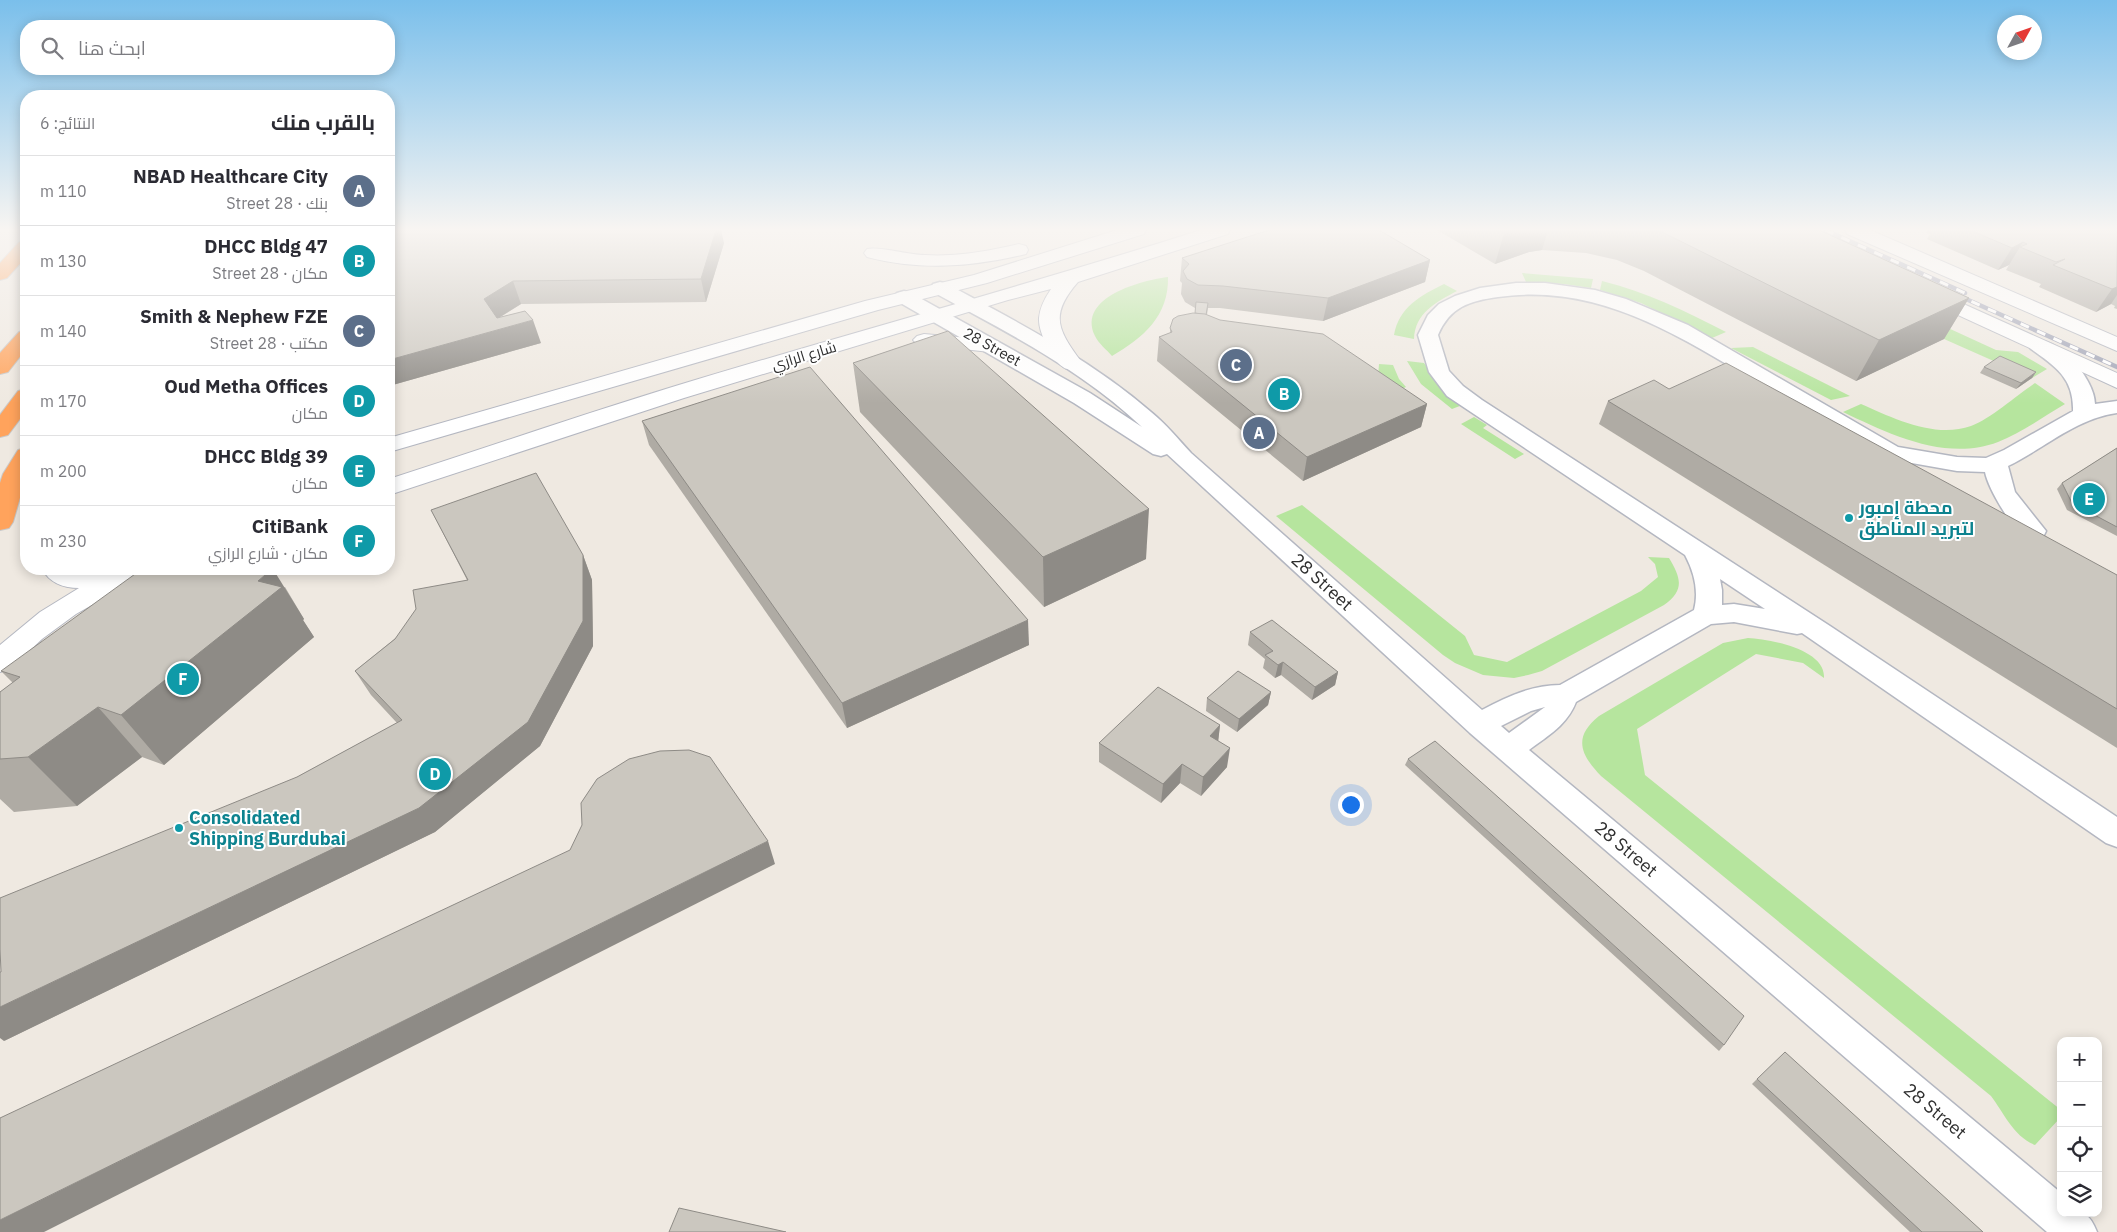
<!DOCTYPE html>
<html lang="ar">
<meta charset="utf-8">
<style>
body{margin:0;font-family:"IBM Plex Sans",Cairo,sans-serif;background:#f7f7f7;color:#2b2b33;direction:rtl}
.controls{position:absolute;right:15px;bottom:15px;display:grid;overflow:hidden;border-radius:10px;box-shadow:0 2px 12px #0003}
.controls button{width:45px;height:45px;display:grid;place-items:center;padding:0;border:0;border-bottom:1px solid #e1e1e2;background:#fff;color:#2b2b33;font:25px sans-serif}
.compass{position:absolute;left:1997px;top:15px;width:45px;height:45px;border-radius:50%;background:#fff;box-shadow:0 2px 12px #0003;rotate:50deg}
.you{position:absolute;left:1350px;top:804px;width:18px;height:18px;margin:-12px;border:4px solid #fff;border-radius:50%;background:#1a73e8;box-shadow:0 0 0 8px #1a73e833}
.badge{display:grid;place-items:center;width:32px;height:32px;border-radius:50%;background:#b45309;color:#fff;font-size:16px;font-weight:700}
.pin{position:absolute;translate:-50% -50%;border:2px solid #fff;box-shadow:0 1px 5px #0006}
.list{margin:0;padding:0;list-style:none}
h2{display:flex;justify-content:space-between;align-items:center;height:65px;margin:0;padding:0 20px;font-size:21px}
h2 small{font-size:16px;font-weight:400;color:#7c7c81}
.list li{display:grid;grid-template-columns:32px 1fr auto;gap:15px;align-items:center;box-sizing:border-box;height:70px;padding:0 20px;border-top:1px solid #e1e1e2}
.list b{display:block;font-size:19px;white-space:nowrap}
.list p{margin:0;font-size:16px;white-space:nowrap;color:#7c7c81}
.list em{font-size:16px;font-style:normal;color:#7c7c81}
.icon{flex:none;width:28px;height:28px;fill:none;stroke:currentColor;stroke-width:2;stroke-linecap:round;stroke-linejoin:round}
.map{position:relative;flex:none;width:2117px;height:1232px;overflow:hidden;direction:ltr}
.search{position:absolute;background:#fff;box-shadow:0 2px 12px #0003;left:20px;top:20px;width:375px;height:55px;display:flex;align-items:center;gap:12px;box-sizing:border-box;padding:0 18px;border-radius:20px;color:#7c7c81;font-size:19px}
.panel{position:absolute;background:#fff;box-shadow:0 2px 12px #0003;left:20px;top:90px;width:375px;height:485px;border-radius:20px;direction:rtl}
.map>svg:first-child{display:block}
.green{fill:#b6e59e}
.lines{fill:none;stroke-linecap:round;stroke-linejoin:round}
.street-casing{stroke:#b4b7c1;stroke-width:3}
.secondary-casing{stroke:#b4b7c1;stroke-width:2}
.highway-casing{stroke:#c9c9c9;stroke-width:2}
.street{fill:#fff;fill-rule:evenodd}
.secondary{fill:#fff;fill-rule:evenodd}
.highway{fill:#ffa35c;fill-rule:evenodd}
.rail-casing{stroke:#a3a6b8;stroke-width:4.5}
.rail{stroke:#fff;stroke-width:3;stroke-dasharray:9;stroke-linecap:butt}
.wall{fill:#afaba4}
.shaded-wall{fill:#8e8b86}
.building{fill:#cbc7bf;stroke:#8e8b86}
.culture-dot{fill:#0f9aa8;stroke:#fff;stroke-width:2}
.labels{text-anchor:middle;stroke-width:4;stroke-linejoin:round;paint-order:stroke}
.far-street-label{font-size:15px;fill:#2e2e2e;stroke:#fff}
.culture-label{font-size:18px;font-weight:bold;fill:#0d838f;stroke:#fff;text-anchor:start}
.street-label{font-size:18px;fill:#2e2e2e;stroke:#fff}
</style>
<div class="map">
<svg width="2117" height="1232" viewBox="0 0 2117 1232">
<rect width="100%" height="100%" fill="#efe9e1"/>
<g class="green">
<path d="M1522,273L1593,279L1591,288L1564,284L1526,282Z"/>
<path d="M1168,277C1169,316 1143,338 1112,356C1107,350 1098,343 1095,336C1076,297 1143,280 1168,277Z"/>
<path d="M1602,281C1647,292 1685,311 1726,332L1712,338L1641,303L1600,290Z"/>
<path d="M1444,284L1457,291C1436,302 1415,313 1414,339L1394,335C1399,307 1420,296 1444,284Z"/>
<path d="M1898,305L1996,350L2018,352L2047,369L2032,378L1944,339Z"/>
<path d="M1753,347L1850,396L1831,400L1731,348Z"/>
<path d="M1407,361L1424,363L1432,374L1465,404L1452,409L1421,384Z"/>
<path d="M1379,364L1393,365L1399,379L1406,387L1383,397L1378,377Z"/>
<path d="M2035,383L2065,404C2043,417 2021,433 1998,442C1946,462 1889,434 1843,412L1861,404C1893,418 1935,439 1971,426C1990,419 2017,395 2035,383Z"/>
<path d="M1474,417L1487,425L1483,428L1524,454L1515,459L1461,424Z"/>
<path d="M1302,505L1465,636L1474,655L1507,662L1641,591L1658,577L1655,564L1648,557L1669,558C1681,578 1685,590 1664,605L1542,671L1528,675L1514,678L1483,675L1455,663L1443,655L1276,516Z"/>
<path d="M1748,638C1769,639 1826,649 1824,678L1803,663L1756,654L1637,729L1645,775L2061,1110V1117L2035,1145C2013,1136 2004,1113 1991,1096L1601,776C1580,754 1573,737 1599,716L1723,643Z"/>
</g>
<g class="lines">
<g class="street-casing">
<path id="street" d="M940,282L947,284C1017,322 1090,359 1151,412C1166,424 1178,439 1191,453L1482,710C1506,697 1532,685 1560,685L1694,610C1699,591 1694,572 1685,555L1447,396L1429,372L1418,335L1428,315L1439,304L1455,296L1480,288L1516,283H1545L1595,290L1626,299L1688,325L1898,447L1957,457L1986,458L2004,450L2073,411C2074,378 2055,366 2031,349L2028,345L2031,341C2057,334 2095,379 2095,404L2117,401V413C2075,419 2045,448 2008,466L2015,492L2046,531L2043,537C2037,538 2033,540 2027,537C2012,530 1988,488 1985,472L1957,471L1906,462L1899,464L1891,462C1846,435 1800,408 1755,381C1674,333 1596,283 1498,297C1469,301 1450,307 1438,335L1449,371L1463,386L1482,400L1830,626L2117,817V847L2106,843L1802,633L1797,634L1734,622L1711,624L1576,702C1567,725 1549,735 1529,750L2061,1193V1213C2083,1213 2088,1210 2097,1232H2047L1470,733L1167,454L1161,456L1153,454L1074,403L897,301L894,297L897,293L904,291L911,293L1090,393L1142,427C1082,370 1005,331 933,292L931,288L933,284ZM1720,579L1765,609L1734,604L1722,605V590ZM1545,707L1509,733L1501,726L1531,711Z"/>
</g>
<g class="secondary-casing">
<g id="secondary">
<path d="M1117,230H1146L1144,234L987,283L878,310L389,452V438L865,301L974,275Z"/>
<path d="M1201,230H1230L1228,234L1078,282C1048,316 1059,331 1082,363L1079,368C1074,369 1068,371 1063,367C1052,360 1038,332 1039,318C1040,307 1045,298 1051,289L1008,300L684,398L389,495V479C482,449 575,417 669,388C846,334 1025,286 1201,230Z"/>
<path d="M1845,230H1870L2117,337V351L1847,234Z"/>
<path d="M1019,244L1026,246L1028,250L1026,254C972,267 921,271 867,257L864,253L867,249C878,246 910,255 925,255C957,257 988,251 1019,244Z"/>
<path d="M1928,288L2117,373V388L1921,298L1918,294L1921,290Z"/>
<path d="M924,334L990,340L998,341L1001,346L998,351L990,352L917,344L913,340L917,336Z"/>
<path d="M42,569H157L153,575L113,593L76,614L42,639L10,669L0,672V645L40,612L79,588C63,588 50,583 42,569Z"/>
</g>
</g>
<g class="highway-casing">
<g id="highway">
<path d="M26,240V257L7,278L0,280V263L19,242Z"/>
<path d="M26,330V349L8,372L0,374V353L19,332Z"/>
<path d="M26,389V411L8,435L0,437V415L18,391Z"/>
<path d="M26,448V477L13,522L9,528L0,530V483L3,474L18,450Z"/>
</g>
</g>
<use href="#street" class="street"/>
<use href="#secondary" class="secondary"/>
<use href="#highway" class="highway"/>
<g class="rail-casing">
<g id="rail">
<path d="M1825,230L1965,293"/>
<path d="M1955,294L2117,367"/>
</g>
</g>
<use href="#rail" class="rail"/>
</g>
<g class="wall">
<path d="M389,230L724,243L706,302L521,304L499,318L541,343L389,386Z"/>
<path d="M1437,230H1819L1969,298L1944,339L1856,381L1644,271L1617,260L1586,253L1542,250L1529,252L1495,264Z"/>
<path d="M1927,230H2117V309L2114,308L2115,306L2111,304L2096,312L2039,287L2041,284L2006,270L2009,265L1998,270L1927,239L1930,234L1926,233Z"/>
<path d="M1182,258L1430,260L1425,282L1323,321L1220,308H1208L1207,315L1427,404L1421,427L1303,481L1157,361L1159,337L1170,333V328L1195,313V308L1185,302L1181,294L1182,283L1180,281Z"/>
<path d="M853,363L1146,559L1044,607L860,412Z"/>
<path d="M1984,367L2036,372L2032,378L2016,389L1980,373Z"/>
<path d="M1669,389L2117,575V748L1599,424L1608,401Z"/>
<path d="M642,421L1029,645L847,728L649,445Z"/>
<path d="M2117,448V536L2067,510L2057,489L2062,483Z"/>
<path d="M431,510L583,555L592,580L593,646L540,746L435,832L4,1041L297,777L397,723L371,695L355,671L467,580Z"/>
<path d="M285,587L304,619L303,620L314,637L164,765L142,757L77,806L14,812L0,799V692L13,683L1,671Z"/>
<path d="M1250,632L1338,672L1335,685L1312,700L1281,675L1275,678L1263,668L1265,659L1248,645Z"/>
<path d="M1271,692L1268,705L1237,732L1206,711L1207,698Z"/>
<path d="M1220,725L1218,741L1227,767L1201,796L1180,783L1161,803L1099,762V743Z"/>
<path d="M1408,759L1724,1045L1719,1051L1405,765Z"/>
<path d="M1757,1079L1983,1232H1910L1752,1084Z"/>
</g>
<g class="shaded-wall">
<path d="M716,230H721L724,243L706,302L701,279Z"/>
<path d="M1505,230H1548L1542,250L1529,252L1495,264Z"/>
<path d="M2023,242L2009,265L1998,270L2012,248Z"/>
<path d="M1430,260L1425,282L1323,321L1328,298Z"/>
<path d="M513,281L521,304L492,322L484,299Z"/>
<path d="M2117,287V295L2111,304L2096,312L2112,289Z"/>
<path d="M1969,298L1944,339L1856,381L1879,340Z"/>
<path d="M533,320L541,343L389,386V360Z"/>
<path d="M2036,372L2032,378L2016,389L2021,383Z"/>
<path d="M1427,404L1421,427L1303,481L1307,457Z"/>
<path d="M1149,509L1146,559L1044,607L1043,557Z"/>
<path d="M583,555L592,580L593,646L540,746L435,832L4,1041L0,1038V1007L419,808Z"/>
<path d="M272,569H273L304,619L303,620L314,637L164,765L121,715L258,581Z"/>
<path d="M1028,620L1029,645L847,728L842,703Z"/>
<path d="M1283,662L1281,675L1275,678L1278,665Z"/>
<path d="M1338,672L1335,685L1312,700L1315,687Z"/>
<path d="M1271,692L1268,705L1237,732L1239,719Z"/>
<path d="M98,707L142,757L77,806L28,757Z"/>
<path d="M1220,725L1218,743L1210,736Z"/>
<path d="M1230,748L1227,767L1201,796L1203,777Z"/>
<path d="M1182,764L1180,783L1161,803L1163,784Z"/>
<path d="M768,841L775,864L44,1232H0V1220Z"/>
</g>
<g class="building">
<path d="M389,230H716L701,279L513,281L484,299L497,318L525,311L533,320L389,360Z"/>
<path d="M1269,230H1379L1430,260L1328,298L1223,286L1198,285L1187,279L1183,271L1189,264L1182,258Z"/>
<path d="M1658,230H1819L1969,298L1879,340Z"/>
<path d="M1970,230H2117V287L2112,289L2053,265L2065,259L2056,262L2020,247L2027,244L2023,242L2012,248Z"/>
<path d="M1196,302L1208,303L1206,315L1195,313Z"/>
<path d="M1193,313L1205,314L1220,320L1323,334L1427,404L1307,457L1159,337L1172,332L1170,328L1173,319L1178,316Z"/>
<path d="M948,331L1149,509L1043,557L853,363Z"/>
<path d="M2000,356L2036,372L2021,383L1984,367Z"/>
<path d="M1726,363L2117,575V709L1608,401L1654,380L1669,389Z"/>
<path d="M810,367L1028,620L842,703L642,421Z"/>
<path d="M2117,448V527L2072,503L2062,483Z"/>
<path d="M536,473L583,555V621L528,722L419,808L0,1007V972H1L0,949V898L297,777L402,720L355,671L395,639L416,609L413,590L468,580L431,510Z"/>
<path d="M142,569H272L258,581L282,587L121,715L98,707L28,757L0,759V692L20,677L1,671Z"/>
<path d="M1272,620L1338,672L1315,687L1283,662L1278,665L1265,655L1273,651L1250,632Z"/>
<path d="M1238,671L1271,692L1239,719L1207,698Z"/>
<path d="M1158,687L1220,725L1210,736L1230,748L1203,777L1182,764L1163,784L1099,743Z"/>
<path d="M1435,741L1744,1016L1724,1045L1408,759Z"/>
<path d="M689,750L710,757L768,841L0,1220V1118L570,850L582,825L581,803L597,779L629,759L660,751Z"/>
<path d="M1785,1052L1983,1232H1922L1757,1079Z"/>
<path d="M679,1208L786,1232H669Z"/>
</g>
<linearGradient id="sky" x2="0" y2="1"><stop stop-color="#7abfeb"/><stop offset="0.57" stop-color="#f8f5f2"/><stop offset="1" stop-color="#f8f5f2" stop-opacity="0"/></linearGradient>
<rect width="2117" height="403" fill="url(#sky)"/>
<g class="culture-dot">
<circle cx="1849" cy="518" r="5"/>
<circle cx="179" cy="828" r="5"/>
</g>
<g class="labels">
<g class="far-street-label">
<text transform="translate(992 347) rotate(29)" y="5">28 Street</text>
<text transform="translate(804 356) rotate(-17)" y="5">شارع الرازي</text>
</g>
<g class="culture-label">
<text x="1859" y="514">محطة إمبور<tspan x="1859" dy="21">لتبريد المناطق</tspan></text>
<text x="189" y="824">Consolidated<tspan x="189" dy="21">Shipping Burdubai</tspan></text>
</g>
<g class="street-label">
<text transform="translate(1322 582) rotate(42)" y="6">28 Street</text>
<text transform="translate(1626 849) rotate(40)" y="6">28 Street</text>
<text transform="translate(1935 1111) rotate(40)" y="6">28 Street</text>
</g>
</g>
</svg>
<div class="controls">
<button>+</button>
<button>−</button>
<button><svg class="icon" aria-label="locate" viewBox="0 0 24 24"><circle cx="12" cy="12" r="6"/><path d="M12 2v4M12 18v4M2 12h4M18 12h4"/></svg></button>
<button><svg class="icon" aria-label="layers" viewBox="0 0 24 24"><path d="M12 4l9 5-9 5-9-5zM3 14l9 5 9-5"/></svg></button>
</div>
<svg class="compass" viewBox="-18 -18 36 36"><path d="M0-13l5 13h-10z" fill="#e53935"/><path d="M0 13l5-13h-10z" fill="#7c7c81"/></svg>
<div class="you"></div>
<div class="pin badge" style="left:1259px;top:433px;background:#5c6f8a">A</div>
<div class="pin badge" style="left:1284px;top:394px;background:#0f9aa8">B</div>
<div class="pin badge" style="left:1236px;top:365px;background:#5c6f8a">C</div>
<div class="pin badge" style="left:435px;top:774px;background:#0f9aa8">D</div>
<div class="pin badge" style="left:2089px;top:499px;background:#0f9aa8">E</div>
<div class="pin badge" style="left:183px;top:679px;background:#0f9aa8">F</div>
<div class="search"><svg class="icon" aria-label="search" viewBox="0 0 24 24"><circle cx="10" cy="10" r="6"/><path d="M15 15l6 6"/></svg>ابحث هنا</div>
<section class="panel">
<h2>بالقرب منك<small>النتائج: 6</small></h2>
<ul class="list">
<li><span class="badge" style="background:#5c6f8a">A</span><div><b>NBAD Healthcare City</b><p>بنك · 28 Street</p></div><em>110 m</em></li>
<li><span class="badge" style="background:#0f9aa8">B</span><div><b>DHCC Bldg 47</b><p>مكان · 28 Street</p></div><em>130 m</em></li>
<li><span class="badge" style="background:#5c6f8a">C</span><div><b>Smith &amp; Nephew FZE</b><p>مكتب · 28 Street</p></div><em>140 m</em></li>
<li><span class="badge" style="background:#0f9aa8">D</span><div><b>Oud Metha Offices</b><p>مكان</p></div><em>170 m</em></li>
<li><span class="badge" style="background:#0f9aa8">E</span><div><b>DHCC Bldg 39</b><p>مكان</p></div><em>200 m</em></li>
<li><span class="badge" style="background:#0f9aa8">F</span><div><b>CitiBank</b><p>مكان · شارع الرازي</p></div><em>230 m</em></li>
</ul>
</section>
</div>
